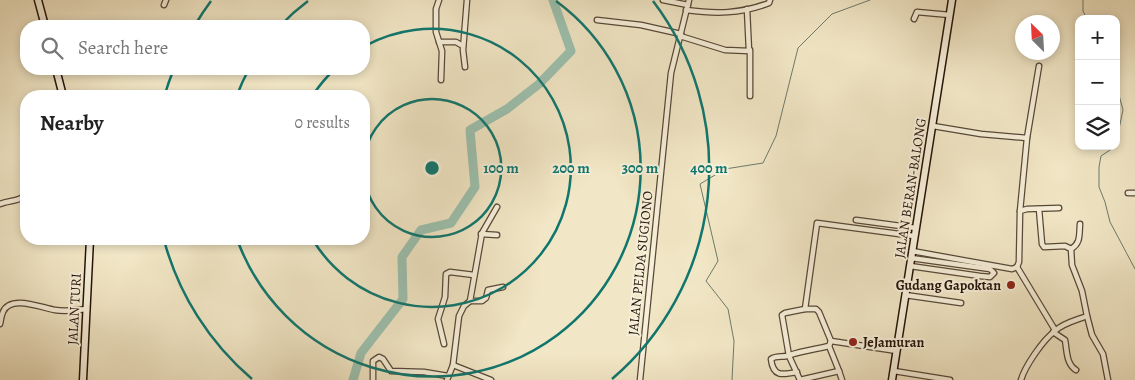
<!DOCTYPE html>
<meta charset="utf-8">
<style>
body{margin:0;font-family:Alegreya,serif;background:#f2f2f2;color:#222}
.controls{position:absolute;right:15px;top:15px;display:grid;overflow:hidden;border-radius:10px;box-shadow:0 2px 8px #0003}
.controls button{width:45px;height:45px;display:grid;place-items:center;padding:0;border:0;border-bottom:1px solid #e0e0e0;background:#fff;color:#222;font:25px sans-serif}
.compass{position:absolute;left:1015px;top:15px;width:45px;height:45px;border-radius:50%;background:#fff;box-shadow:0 2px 8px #0003;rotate:336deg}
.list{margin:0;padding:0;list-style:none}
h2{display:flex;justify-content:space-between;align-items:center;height:65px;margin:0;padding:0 20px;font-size:21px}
h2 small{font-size:16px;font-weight:400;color:#767676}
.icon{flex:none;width:28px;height:28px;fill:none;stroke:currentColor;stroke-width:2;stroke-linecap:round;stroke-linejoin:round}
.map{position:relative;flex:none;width:1135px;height:380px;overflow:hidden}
.search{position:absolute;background:#fff;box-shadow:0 2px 8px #0003;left:20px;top:20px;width:350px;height:55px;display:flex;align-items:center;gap:12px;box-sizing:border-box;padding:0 18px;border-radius:20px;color:#767676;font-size:19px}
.panel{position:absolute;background:#fff;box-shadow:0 2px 8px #0003;left:20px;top:90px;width:350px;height:155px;border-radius:20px}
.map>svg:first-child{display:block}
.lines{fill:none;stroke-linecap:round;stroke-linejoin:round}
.stream{stroke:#6c7b6c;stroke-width:1}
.river{stroke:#9cc0ae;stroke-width:9}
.minor-casing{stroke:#574838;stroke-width:7}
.secondary-casing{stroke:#241309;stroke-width:9}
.minor{stroke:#f6efd9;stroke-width:4.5}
.secondary{stroke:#f6efd9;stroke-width:6}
.ring{fill:none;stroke:#0f766e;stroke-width:2.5}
.poi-dot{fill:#8f2418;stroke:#f6efd9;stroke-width:2}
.labels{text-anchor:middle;stroke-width:4;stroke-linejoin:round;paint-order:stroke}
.street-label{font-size:14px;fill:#241309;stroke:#f6efd9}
.poi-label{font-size:14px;font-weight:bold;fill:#241309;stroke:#f6efd9;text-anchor:end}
.centre{fill:#0f766e;stroke:#f6efd9;stroke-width:2.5}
.ring-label{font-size:15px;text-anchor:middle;font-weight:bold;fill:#0f766e;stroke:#f6efd9;stroke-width:4;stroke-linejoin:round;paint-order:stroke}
</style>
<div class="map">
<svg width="1135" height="380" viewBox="0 0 1135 380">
<rect width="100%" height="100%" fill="#f1e6c5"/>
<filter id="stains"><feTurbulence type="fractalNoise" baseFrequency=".004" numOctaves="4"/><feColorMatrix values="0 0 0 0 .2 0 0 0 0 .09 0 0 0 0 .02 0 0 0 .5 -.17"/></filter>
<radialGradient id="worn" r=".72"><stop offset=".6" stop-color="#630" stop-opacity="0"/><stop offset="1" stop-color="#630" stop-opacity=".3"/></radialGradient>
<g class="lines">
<g class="stream">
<path d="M1083,0V11L1087,19"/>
<path d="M1116,84L1123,110L1116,143"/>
<path d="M1116,146L1101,156L1099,167V187L1105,202L1110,222L1135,269"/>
<path d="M732,380L734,341L728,309L706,281L718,261L700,184L725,169L763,163L776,136L798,48L832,14L870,0"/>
</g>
<path class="river" d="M353,380L361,353L403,299L402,257L421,230L451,223L475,187L470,130L507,109L539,84L571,51L553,0"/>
<g class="minor-casing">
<g id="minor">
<path d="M439,0L436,9V32L442,51L441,80"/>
<path d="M663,0L688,5"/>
<path d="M164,5L166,0"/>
<path d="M686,10C716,14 740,14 769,3L770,0"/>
<path d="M914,19L917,12L950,15"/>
<path d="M597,20L641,25L681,34"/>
<path d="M680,36L725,50L749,51L747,9"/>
<path d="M439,42H456L463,46"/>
<path d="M750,50V96"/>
<path d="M465,67L463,50L467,0"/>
<path d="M933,126L981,134L1027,138L1039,66"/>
<path d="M1128,193H1135"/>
<path d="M0,204C9,200 20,202 26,194"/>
<path d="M1020,211L1027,138"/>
<path d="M856,220L916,228"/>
<path d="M481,234L497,235"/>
<path d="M1071,249C1081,243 1079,235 1080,224"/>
<path d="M912,251L1012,269L1017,267"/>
<path d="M910,266L980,276L990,277L994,273L990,269L911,258"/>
<path d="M1017,267L1019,262L1020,211L1027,209L1059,208"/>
<path d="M1017,267L1055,330"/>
<path d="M905,295L961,303"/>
<path d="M470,301H482L486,298L488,290L503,287"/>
<path d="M805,309H816L819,312L831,341"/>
<path d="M1087,316L1092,335L1103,354L1108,380"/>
<path d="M0,324C1,320 1,316 3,312C10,294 42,308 55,310C66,312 76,310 87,309"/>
<path d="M1053,332L1065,340C1067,350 1066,364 1076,370"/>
<path d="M831,341L897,351"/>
<path d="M444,344L438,319L445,297L446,274L450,272L474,275"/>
<path d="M829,346L839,371"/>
<path d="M453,365L491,380"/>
<path d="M894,371L950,380"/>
<path d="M797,372C782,375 773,377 771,359C777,355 784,358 790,355C803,351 816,349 829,346L831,341"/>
<path d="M373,380V361L379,357L383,359L391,371L424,372L448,376"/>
<path d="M447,380L453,365L459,316L464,306L470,301L482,233L497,207"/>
<path d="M640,380L671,73L689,0"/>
<path d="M800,380L789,356L782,315L785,313L805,309L817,223L914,236"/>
<path d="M800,380L839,371L842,380"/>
<path d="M1021,380C1025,366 1043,340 1055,331C1063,323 1077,320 1087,316L1082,291L1072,265L1071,249L1065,246L1044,247L1042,244L1039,209"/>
</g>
</g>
<g class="secondary-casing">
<g id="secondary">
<path d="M38,0L45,26"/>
<path d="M56,69L63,96"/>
<path d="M83,380L90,239"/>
<path d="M892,380L952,0"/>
</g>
</g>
<use href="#minor" class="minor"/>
<use href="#secondary" class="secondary"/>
</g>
<g class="ring">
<path d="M364 158A69 69 0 1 1 364 178"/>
<path d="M313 95A139 139 0 0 1 335 69M365 46A139 139 0 1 1 313 240"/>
<path d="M237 95A208 208 0 0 1 249 69M280 26A208 208 0 0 1 308 1M556 1A208 208 0 1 1 237 239"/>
<path d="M252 379A277 277 0 0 1 164 240M165 94A277 277 0 0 1 173 71M195 25A277 277 0 0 1 211 1M653 1A277 277 0 0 1 612 379"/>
</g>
<g class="poi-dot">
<circle cx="1011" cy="285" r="5"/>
<circle cx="853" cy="342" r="5"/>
</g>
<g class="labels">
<g class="street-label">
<text transform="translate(910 188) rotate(-81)" y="5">JALAN BERAN-BALONG</text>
<text transform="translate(640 263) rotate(-84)" y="5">JALAN PELDA SUGIONO</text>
<text transform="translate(74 309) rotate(-87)" y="5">JALAN TURI</text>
</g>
<g class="poi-label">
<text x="1001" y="290">Gudang Gapoktan</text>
<text x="863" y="347" text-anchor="start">JeJamuran</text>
</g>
</g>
<circle cx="432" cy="168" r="8" class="centre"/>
<g class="ring-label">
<text x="501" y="173">100 m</text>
<text x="571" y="173">200 m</text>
<text x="640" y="173">300 m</text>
<text x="709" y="173">400 m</text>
</g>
<rect width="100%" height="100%" filter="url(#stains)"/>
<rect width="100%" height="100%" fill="url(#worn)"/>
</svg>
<div class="controls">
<button>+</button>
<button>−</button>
<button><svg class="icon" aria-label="layers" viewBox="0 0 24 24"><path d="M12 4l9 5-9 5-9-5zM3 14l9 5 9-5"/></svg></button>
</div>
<svg class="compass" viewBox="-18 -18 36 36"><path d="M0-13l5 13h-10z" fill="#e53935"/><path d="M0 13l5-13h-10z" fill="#767676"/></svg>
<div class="search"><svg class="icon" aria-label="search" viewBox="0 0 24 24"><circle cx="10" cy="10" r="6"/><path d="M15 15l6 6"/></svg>Search here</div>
<section class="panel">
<h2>Nearby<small>0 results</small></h2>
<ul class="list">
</ul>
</section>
</div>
